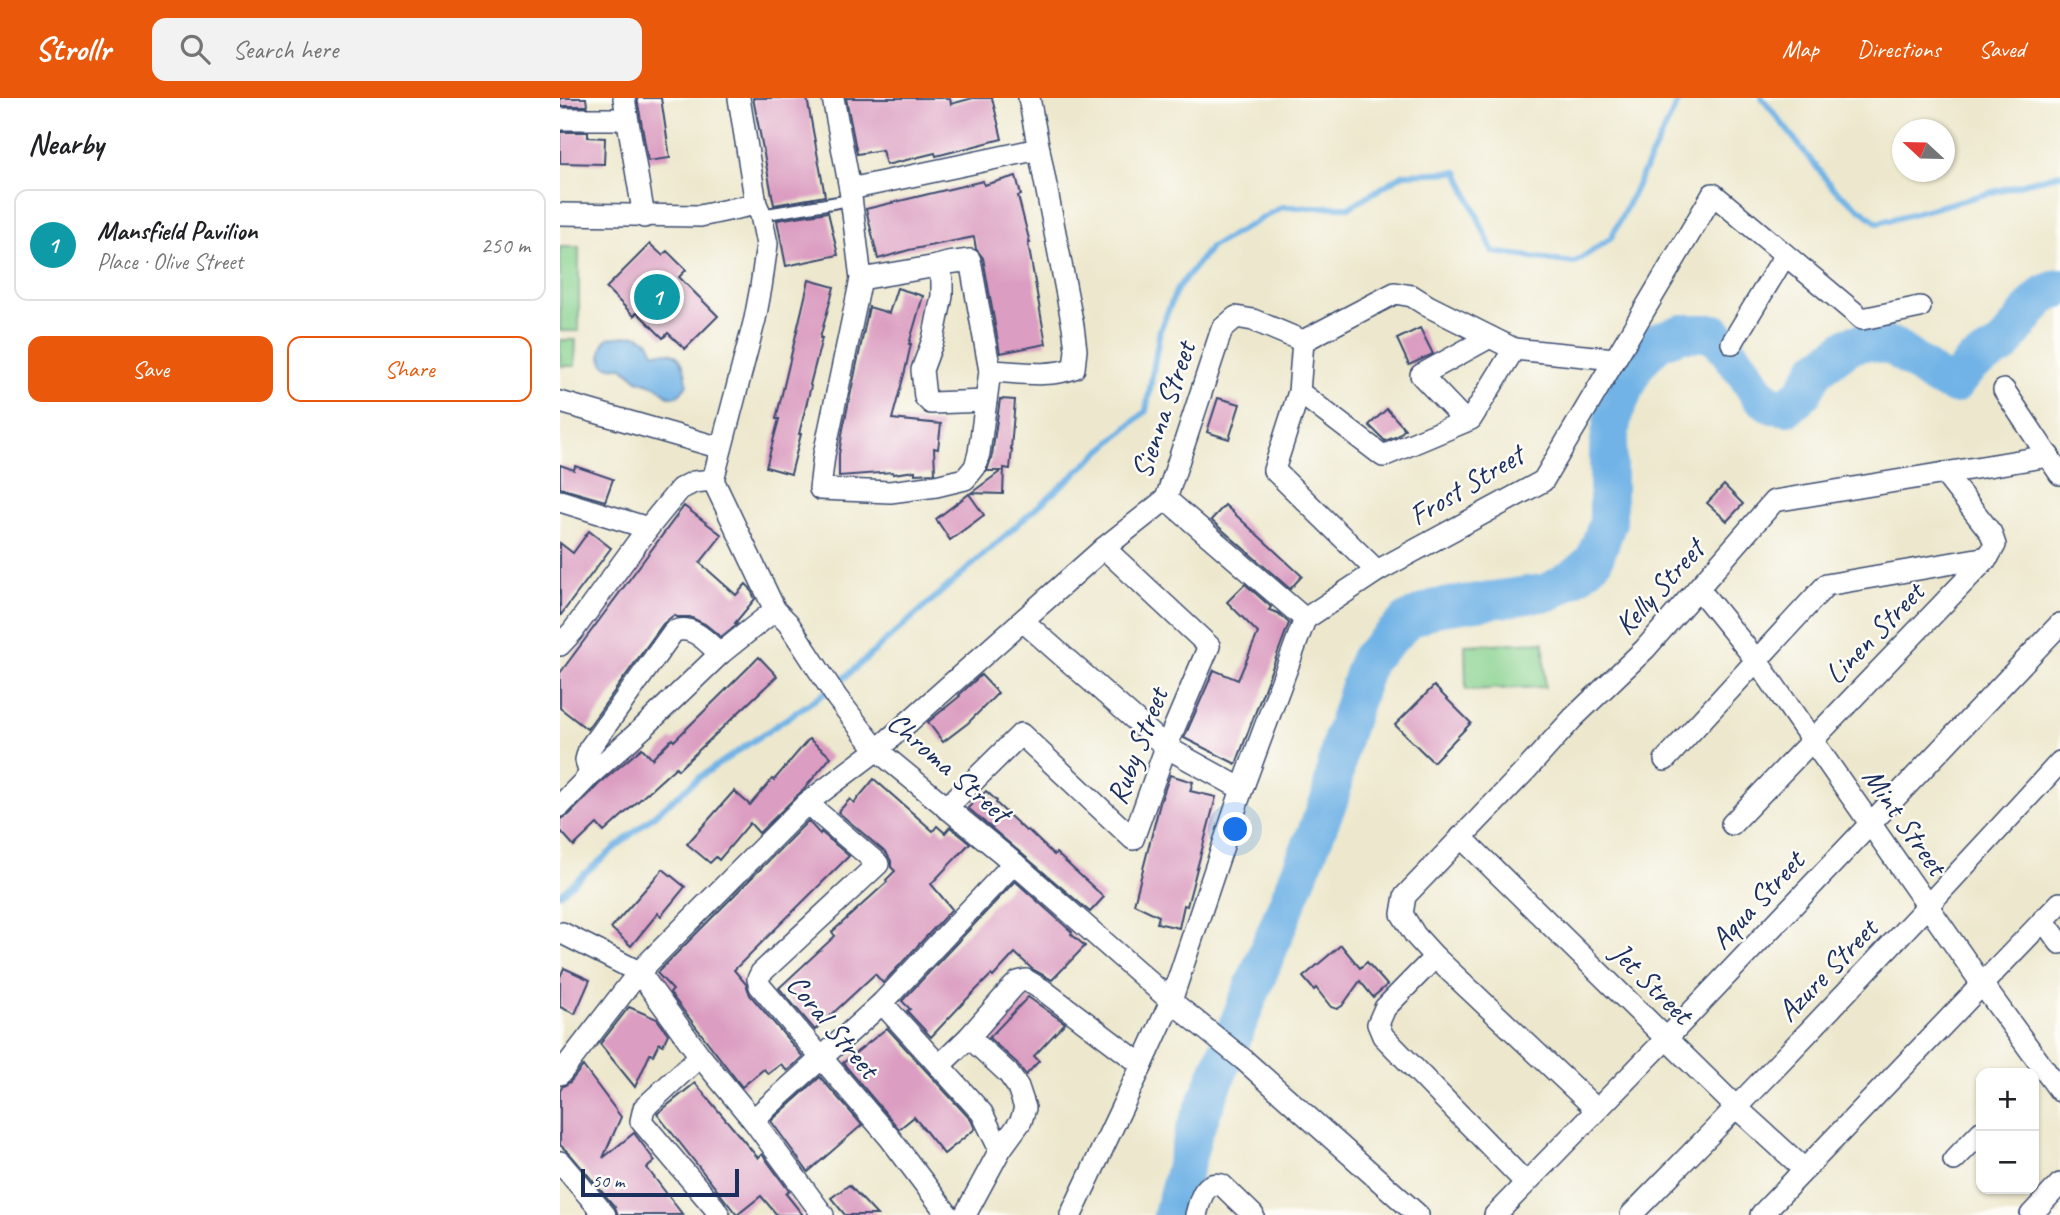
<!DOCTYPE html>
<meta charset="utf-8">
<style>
body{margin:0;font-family:Caveat,sans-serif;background:#f2f2f2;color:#202124}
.controls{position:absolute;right:21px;bottom:21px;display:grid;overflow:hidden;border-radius:14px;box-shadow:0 2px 5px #0004}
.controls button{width:63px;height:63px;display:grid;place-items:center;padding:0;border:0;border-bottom:2px solid #e0e0e0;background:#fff;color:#202124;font:35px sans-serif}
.compass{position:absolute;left:1332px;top:21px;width:63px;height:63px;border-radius:50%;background:#fff;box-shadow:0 2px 5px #0004;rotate:292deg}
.scale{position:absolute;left:21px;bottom:18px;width:158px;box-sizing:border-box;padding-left:7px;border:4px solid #1b2f5e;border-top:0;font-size:19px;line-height:24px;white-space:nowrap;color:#1b2f5e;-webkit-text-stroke:5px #fdfcf7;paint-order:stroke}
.you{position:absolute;left:676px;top:732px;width:24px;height:24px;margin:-18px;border:5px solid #fff;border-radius:50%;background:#1a73e8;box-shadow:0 0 0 10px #1a73e833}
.badge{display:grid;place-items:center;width:46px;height:46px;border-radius:50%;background:#ea580c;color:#fff;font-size:23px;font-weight:700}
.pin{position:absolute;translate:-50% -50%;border:4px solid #fff;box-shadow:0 2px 7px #0006}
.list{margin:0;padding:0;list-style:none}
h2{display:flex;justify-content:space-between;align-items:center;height:91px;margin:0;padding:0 28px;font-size:30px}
h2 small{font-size:23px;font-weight:400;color:#757577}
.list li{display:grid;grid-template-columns:46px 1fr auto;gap:21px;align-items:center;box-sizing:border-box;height:112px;margin:0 14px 14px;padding:0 14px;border:2px solid #e0e0e0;border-radius:14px}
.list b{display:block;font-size:26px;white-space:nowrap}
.list p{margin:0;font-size:23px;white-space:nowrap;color:#757577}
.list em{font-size:23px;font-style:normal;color:#757577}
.actions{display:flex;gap:14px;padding:21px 28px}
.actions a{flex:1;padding:16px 0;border:2px solid #ea580c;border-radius:14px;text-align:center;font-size:24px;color:#ea580c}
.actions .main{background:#ea580c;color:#fff}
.icon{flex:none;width:38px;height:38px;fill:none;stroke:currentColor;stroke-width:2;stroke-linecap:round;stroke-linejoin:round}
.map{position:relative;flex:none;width:1500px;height:1117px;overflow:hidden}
header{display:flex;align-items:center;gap:42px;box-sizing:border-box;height:98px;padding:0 35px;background:#ea580c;color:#fff}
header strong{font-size:33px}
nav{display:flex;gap:38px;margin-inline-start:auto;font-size:24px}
.search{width:490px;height:63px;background:#f2f2f2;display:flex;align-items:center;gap:18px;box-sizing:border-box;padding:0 24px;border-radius:14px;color:#757577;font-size:26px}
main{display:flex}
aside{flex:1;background:#fff}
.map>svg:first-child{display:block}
.green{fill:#88d28f;stroke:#528076;stroke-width:2}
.water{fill:#71b3e6;stroke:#4671a2;stroke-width:2}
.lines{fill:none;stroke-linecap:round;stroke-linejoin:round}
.stream{stroke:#71b3e6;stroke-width:6}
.river{stroke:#71b3e6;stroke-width:38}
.building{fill:#db9dc1}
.lane-casing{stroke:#3a4b6f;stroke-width:14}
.street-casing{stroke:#3a4b6f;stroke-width:24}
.lane{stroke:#fff;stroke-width:10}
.street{stroke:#fff;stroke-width:21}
.labels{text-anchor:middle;stroke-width:5;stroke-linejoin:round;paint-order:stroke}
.street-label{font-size:30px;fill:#1b2f5e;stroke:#fdfcf7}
</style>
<header>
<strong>Strollr</strong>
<div class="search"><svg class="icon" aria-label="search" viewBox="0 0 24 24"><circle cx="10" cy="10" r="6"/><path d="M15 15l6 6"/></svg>Search here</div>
<nav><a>Map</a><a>Directions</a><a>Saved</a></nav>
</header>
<main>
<aside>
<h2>Nearby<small></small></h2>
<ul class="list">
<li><span class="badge" style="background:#0f9aa8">1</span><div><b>Mansfield Pavilion</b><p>Place · Olive Street</p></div><em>250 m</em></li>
</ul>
<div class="actions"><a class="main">Save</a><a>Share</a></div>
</aside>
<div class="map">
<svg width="1500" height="1117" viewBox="0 0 1500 1117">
<rect width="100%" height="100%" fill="#fdfcf7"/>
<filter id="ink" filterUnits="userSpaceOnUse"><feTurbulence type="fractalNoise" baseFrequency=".0143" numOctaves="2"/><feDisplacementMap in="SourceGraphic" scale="14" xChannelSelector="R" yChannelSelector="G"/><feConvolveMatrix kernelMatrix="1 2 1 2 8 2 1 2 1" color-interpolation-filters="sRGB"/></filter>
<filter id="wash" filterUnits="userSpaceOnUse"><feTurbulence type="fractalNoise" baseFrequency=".00686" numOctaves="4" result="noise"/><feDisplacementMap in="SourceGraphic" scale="28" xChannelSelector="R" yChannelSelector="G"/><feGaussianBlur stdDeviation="1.57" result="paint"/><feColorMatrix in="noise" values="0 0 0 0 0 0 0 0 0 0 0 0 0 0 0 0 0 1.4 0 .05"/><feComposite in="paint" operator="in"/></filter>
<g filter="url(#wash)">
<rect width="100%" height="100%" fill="#ede8cd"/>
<g class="green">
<rect x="0" y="149" width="19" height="84"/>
<path d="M0,242H16L15,268H0Z"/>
<path d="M984,544L985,589L906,592L905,547Z"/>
</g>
<path class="water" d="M77,237L89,244L94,254C100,255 107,253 112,255C123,259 126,275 127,286L119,297L113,299L107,297L96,288L78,282L63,269C59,268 55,270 51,269C36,267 41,247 48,240Z"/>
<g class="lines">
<g class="stream">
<path d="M1202,0L1273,90L1318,125L1500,76"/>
<path d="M0,796L141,678L275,588L586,313L600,232L617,191L651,149L722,109H790L844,76L898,74L933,154L1014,165L1051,140L1120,0"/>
</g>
<path class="river" d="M612,1117L634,1034L770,700L781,644L808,561L848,522L875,510L989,494L1017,477L1034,462L1048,424V349L1054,315L1077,265L1099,243L1122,235H1155L1185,275L1199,297L1213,307L1227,309L1243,295L1256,272L1290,247L1310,243L1334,249L1375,279L1394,287L1411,266L1443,248L1474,207L1486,195L1500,190"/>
</g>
<g id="blocks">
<g class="building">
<path d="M0,0H26L27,8H0Z"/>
<path d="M77,0H101L110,60L88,63Z"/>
<path d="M193,0H247L265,98L214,107Z"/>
<path d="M286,0H390L391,6L413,0H432L442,41L376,58L375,55L326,67L322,52L297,56Z"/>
<path d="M0,34H28V39L45,40L44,66L0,65Z"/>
<path d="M456,78L461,97L458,98L470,145H468L486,246L440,255L423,160L416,151L414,139L349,152L318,161L306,111L423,83L424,87Z"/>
<path d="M268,114L278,157L226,168L217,122Z"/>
<path d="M90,146L102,157L107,153L126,172L119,179L158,218L125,251L108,235L103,240L77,214L74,218L46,190Z"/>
<path d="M249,182L274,189L260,240H262L250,287L251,288L239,336H241L231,376L206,369L219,321H216Z"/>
<path d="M337,190L363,198L349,246H351L345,273L332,321L381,326L378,351L374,350L375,375L355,376V373L333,376V374L279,378V356L283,331L309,209L329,215Z"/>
<path d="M860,230L873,256L849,267L837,241Z"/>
<path d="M658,300L680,306L669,341L647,334Z"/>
<path d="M440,301L455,302L451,351H452L450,371L444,370L443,396L411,395L441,373H427L432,357Z"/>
<path d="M827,311L845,331L838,338L825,343L809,327Z"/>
<path d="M0,367L14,372L15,368L53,381L45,403L0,390Z"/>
<path d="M1164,387L1183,406L1167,423L1147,405Z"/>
<path d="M409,396L424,417L390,442L376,421Z"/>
<path d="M665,407L742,478L730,491L651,422Z"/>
<path d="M124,408L162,437L140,465L176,497L186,486L190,490L195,501L175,525L177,526L161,539L145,526L130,519H117L114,517L103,526L27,631L0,610V575Z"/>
<path d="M29,433L51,450L0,518V445L13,455Z"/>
<path d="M685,486L711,509L709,512L718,515L729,525L676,666L624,640L654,572L678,582L698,535L667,504Z"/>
<path d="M199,559L217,578L118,672L116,669L44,734L37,726L14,748L0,732V721L9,717L39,686L82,650L92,661L112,641L114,643Z"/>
<path d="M421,577L438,595L408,625L383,644L368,624L400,598L399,597Z"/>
<path d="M874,588L911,625L873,664L835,627Z"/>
<path d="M249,641L271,659L245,690L199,735L190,725L159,762L156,759L150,765L127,746L174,693L190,707L212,681L214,682Z"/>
<path d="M610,677L633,684L630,693L656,699L627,808L624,807L619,830L597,825L599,818L574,806L600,705Z"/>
<path d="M314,681L373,733L377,728L385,735L390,729L410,745L371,786L392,811L323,885L315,876L255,932L219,890L275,838L272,834L327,784L326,782L335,773L331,769V763L327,756L278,714L290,701L294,705Z"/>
<path d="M426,693L437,703L436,705L466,733L468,732L494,757L496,755L544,799L530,814L408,710Z"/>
<path d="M248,723L260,736L261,734L289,758L174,872L186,886L190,897L243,959L227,973L221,966L208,976L204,971L182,989L110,895L113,892L97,875Z"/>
<path d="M103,771L125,789L101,818L98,815L71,848L51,830Z"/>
<path d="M455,783L512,834L511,836L525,848L492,882L472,871L455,855L433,879L431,877L405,903L371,939L347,913L350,911L342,903Z"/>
<path d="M781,847L800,870L807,864L827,887L813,899L800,883L782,908L777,911L771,909L756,890L754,892L743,879Z"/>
<path d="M4,870L30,882L15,916L0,909V879Z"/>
<path d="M468,899L505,925L474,958L479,963L466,977L457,965L429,940Z"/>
<path d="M69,909L97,921L108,936L103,947L99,945L93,957L90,956L75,989L40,946Z"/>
<path d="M327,930L411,1022L415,1031L384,1056L354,1019L339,1031L283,965Z"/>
<path d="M23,968L61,1019L43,1060L74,1035L95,1063L87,1070L123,1117H58L55,1109L10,1056L0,1047V993L2,989L10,984Z"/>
<path d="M260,979L302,1027L248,1074L211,1023Z"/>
<path d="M135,985L198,1060L202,1056L229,1093L226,1096L243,1117H217L201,1098L177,1117L97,1016Z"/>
<path d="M289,1087L317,1117H285L271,1100Z"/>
</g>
</g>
</g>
<g filter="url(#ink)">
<use href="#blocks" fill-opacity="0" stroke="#3a4b6f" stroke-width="2"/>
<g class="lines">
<g class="lane-casing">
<path id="lane" d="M201,117L290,102"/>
</g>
<g class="street-casing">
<g id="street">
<path d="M64,0L84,119"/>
<path d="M179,0L196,106L201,117L207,146L201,189L195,221L153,382L215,512L228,525L277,600L317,652L454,765L611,903L684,962L858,1117"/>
<path d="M273,0L290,91L301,181L264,357L260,391L330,394L376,388L405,381L415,369L419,355L430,273L410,162L388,165L377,168L301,181"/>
<path d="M0,21H66"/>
<path d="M290,91L479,51"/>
<path d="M0,116L140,118L196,106"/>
<path d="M377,168L382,182V198L373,242L362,272L365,299L371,305L426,303"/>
<path d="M743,243L739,294L714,372L817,473"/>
<path d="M1172,245L1225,157"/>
<path d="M430,273C458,274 488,280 514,270L516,252L513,228L469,0"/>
<path d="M1444,292L1500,376"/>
<path d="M739,294L823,358L911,321L954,251"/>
<path d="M0,304L161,350"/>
<path d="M905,323L861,277L930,239"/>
<path d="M606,401L745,521"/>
<path d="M0,403L88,430"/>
<path d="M1138,490L1197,563L1422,886L1500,993"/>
<path d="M463,523L606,649L682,691"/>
<path d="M0,547L13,533L88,430L120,391L134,384L153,382"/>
<path d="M1105,662L1266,487L1428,459"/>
<path d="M30,677L26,662L29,651L113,534C132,525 147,544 160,556"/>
<path d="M247,705L318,766L201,875L198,881L200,888L330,1040L388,1117"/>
<path d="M0,708L30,677L83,630L160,556L215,512"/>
<path d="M386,710L461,636L573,741L606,649L649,548L544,450"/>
<path d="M1172,726L1428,459L1435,447L1431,435L1384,375"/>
<path d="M901,739L1177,1010L1244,1071"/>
<path d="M1483,822L1500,845"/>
<path d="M2,835L79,874L140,958L193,1022L263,1117"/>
<path d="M875,859L825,910L818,926L823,938L966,1085"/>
<path d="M322,905L422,1015L440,1052"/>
<path d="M140,958L84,1010L81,1023L154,1109L159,1117"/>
<path d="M379,968L409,939L452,890L458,884L466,882L483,892L582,967L611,903L682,691L745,521L817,473L983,383L1153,96L1302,221L1360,209"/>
<path d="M0,976L79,874L247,705L317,652L544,450L606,401L662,231L676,219L693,222L743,243L835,195L852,198L868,208L954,251L1055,261"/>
<path d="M1036,1011L875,859L855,837L842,816L845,798L967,671L1013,620L1085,551L1214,403L1489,358"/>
<path d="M193,1022L322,905L454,765"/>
<path d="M1394,1062L1421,1034"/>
<path d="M0,1064L45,1117"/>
<path d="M405,1117L440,1052L461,1023L465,1010L458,989L448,975L409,939"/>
<path d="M511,1117L582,967"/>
<path d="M636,1117C640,1103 643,1082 662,1087L693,1117"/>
<path d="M935,1117L1106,941L1500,526"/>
<path d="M1071,1117C1217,969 1360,818 1500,664"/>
<path d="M1201,1117L1500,805"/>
<path d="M1471,1117L1500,1086"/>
</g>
</g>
<use href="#lane" class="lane"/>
<use href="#street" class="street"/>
</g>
</g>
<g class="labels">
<g class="street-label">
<text transform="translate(603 312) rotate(-71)" y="10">Sienna Street</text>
<text transform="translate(906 387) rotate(-31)" y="10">Frost Street</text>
<text transform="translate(1099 489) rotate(-48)" y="10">Kelly Street</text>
<text transform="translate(1314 535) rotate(-46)" y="10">Linen Street</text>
<text transform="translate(577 648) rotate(-69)" y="10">Ruby Street</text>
<text transform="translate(389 669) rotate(41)" y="10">Chroma Street</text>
<text transform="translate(1345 723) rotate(55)" y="10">Mint Street</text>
<text transform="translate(1197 802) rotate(-47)" y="10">Aqua Street</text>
<text transform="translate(1267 872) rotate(-46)" y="10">Azure Street</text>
<text transform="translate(1092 885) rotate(45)" y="10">Jet Street</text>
<text transform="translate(273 928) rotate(50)" y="10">Coral Street</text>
</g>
</g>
</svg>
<div class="controls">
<button>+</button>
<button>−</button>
</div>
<svg class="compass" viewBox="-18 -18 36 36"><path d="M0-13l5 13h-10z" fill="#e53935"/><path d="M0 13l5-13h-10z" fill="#757577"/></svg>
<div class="scale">50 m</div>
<div class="you"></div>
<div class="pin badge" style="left:97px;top:199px;background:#0f9aa8">1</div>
</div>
</main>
